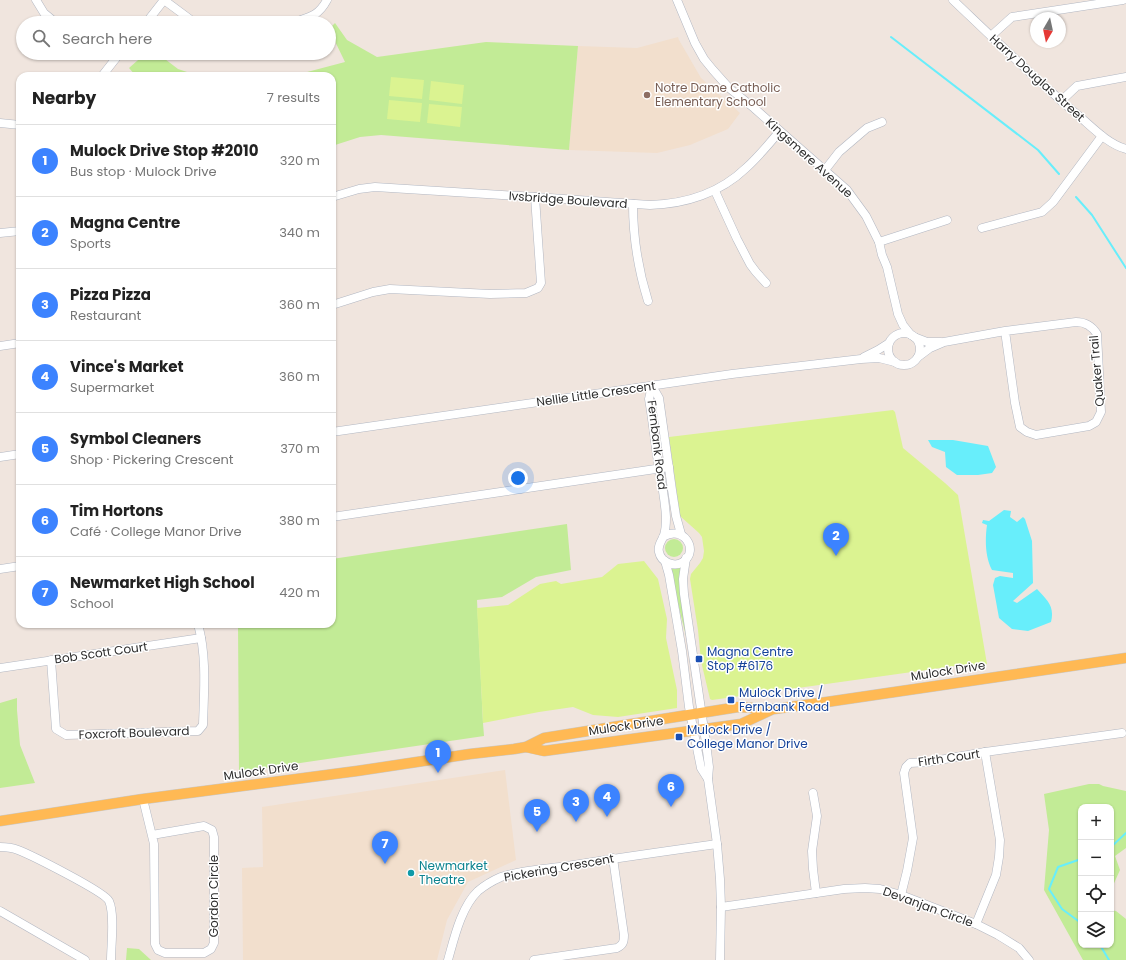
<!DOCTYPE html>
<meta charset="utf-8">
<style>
body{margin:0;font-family:Poppins,sans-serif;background:#f6f6f6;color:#222}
.controls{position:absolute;right:12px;bottom:12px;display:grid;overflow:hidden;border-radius:8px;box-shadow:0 1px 3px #0004}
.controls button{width:36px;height:36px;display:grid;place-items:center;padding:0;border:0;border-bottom:1px solid #e0e0e0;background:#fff;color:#222;font:20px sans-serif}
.compass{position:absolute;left:1030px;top:12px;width:36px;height:36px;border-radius:50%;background:#fff;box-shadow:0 1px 3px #0004;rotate:189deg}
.you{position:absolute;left:518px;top:478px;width:14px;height:14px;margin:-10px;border:3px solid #fff;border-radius:50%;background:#1a73e8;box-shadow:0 0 0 6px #1a73e833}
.badge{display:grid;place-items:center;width:26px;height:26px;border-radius:50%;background:#3c83ff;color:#fff;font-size:13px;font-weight:700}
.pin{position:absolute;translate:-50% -33px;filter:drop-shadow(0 1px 2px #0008)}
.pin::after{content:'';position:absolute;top:21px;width:14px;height:12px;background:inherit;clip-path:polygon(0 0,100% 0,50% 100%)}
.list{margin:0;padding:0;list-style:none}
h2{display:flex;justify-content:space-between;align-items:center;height:52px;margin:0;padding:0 16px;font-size:17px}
h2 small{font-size:13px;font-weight:400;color:#767676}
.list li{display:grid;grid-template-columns:26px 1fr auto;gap:12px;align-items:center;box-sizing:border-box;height:72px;padding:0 16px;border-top:1px solid #e0e0e0}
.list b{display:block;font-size:15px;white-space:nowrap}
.list p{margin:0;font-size:13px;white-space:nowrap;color:#767676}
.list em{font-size:13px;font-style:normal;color:#767676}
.icon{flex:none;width:22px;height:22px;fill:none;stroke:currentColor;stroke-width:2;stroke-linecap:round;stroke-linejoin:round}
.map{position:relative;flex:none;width:1126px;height:960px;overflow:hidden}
.search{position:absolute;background:#fff;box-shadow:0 1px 3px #0004;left:16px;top:16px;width:320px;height:44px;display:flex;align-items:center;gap:10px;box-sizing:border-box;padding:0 14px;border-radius:22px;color:#767676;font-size:15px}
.panel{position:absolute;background:#fff;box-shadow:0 1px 3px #0004;left:16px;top:72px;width:320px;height:556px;border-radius:12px}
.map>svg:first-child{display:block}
.education{fill:#f2dfcd}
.green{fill:#c2eb96}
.pitch{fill:#dbf391}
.water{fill:#68eefb}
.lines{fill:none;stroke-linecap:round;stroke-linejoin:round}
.stream{stroke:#68eefb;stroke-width:2}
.minor-casing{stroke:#b2b7c2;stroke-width:9}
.major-casing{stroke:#c8c8c8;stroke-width:11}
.minor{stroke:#fff;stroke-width:8}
.major{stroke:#ffb954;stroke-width:10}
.education-dot{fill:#8d6e63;stroke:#fff;stroke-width:1.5}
.transit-dot{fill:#1a4fb4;stroke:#fff;stroke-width:1.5}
.culture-dot{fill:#0f9aa8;stroke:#fff;stroke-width:1.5}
.labels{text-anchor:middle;stroke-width:3;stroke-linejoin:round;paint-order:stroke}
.street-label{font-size:12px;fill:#2d2d2d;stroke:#fff}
.education-label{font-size:12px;fill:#785e54;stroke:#fff;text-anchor:start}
.transit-label{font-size:12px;fill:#164399;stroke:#fff;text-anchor:start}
.culture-label{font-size:12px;fill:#0d838f;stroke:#fff;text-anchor:start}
</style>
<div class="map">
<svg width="1126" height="960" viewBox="0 0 1126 960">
<rect width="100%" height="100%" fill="#f0e5de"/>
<g class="education">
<path d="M678,37L679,40L701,78L740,113L728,129L690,145L657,153L569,150L578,46L637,48Z"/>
<path d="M505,770L516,860L468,882L447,920L437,960H243L242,868L263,867L262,807Z"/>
</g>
<g class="green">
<path d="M335,23L347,40L377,57L486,42L578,46L569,150L381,135L360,137L332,146V76H292L345,62L329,29Z"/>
<path d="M146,53H157L178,69L199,76H136L129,68Z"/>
<path d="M567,524L571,570L536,577L502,597L477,600L483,723L484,736L239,772L238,624H332V559Z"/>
<circle cx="674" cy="548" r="9"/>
<path d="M681,566L686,636L677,600L671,568Z"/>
<path d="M17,698V710L20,745L35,783L0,788V703Z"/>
<path d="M1089,784H1099L1103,786L1126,791V848L1115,856L1120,870L1111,890V807H1081V945H1111V910L1116,911L1126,919V960H1083L1044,890L1049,830L1044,794Z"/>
<path d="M127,948L139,949L151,960H126Z"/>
</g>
<g class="pitch">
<path d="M391,77L424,80L422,99L389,96Z"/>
<path d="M431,81L464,85L462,104L429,100Z"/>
<path d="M389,100L422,103L420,122L387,119Z"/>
<path d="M429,104L462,107L460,127L427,123Z"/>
<path d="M893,410L895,412L903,448L945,483L958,495L987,664L968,666L962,665L712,700L710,699L701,661L698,630L690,579L691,574L700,563L703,558L704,551L702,537L699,533L680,516L669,437Z"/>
<path d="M644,561L658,579L667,619L666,638L677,690V708L618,717L593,715L573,707L539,712L483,723L477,608L508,605L540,584L556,581L561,584L602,577L618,564Z"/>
</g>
<g class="water">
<path d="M928,440H953L988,446L996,467L992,473L978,475H957L946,467L945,452L932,447Z"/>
<path d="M1004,510L1011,511L1010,517L1017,522L1023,517L1025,519L1032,541L1033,583L1013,601L1017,603L1037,589C1047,600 1055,606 1051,622L1028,631L1012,629L999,618L993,585L995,578L1000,576L1013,578V573L992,570C985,557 985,539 987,525L982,523L983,520L989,521Z"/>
</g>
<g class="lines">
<g class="stream">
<path d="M891,37L1038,150L1059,174"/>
<path d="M1076,197L1092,215L1126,268"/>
<path d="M1111,847L1126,833"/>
<path d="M1081,859L1058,867L1049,889L1062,909L1081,923"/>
<path d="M1100,945L1109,960"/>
</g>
<g class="minor-casing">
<g id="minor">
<path d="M36,0L44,13L56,23"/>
<path d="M164,0L195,23"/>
<path d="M677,0L695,43L704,59L713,70L729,88L754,108L847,190L866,216L879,242L882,255L887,267L898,314L903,325L911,335"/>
<path d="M953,0C994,39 1035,79 1079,116C1093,128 1108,144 1126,149"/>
<path d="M146,23L164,0"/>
<path d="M291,23C309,17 318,17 327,0"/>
<path d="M991,36L1012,17L1123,0"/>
<path d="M107,53L115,59"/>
<path d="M102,76L120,53"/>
<path d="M1061,101L1077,86L1126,77"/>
<path d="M0,123L20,125"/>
<path d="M825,170L839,152L867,128L882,122"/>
<path d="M715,191L737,239L750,264L756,272L766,283"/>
<path d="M332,197L359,189L375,187L535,197L650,205C685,204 720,193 746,168C758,157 769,144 779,132"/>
<path d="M633,204C633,237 638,269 648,301"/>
<path d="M982,228L1042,212L1053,202L1102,136"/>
<path d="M0,233L20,231"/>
<path d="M879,242L947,220"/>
<path d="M332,305L373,292L390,289L490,294L526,293L538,288L541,283L535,197"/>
<circle cx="904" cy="349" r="16"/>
<path d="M914,337L927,342H941"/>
<path d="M0,346L20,343"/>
<path d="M864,357L878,350L889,343"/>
<path d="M918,357L930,348L944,342L1005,331L1076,322C1086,322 1092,326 1097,334L1101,412L1096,422L1089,426L1036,435L1027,432L1020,427L1015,403L1005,331"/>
<path d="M652,386L649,399C653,422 655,445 659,468C662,484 665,501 666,517C666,523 666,529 664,535C662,541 657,545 659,552C661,562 674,568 683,562C700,550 683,524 663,537"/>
<path d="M652,386L659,398L672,490L676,516L681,534"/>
<path d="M332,432L732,374L861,359L879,358L895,362"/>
<path d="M0,457L20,454"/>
<path d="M332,517L669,467"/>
<path d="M686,558L683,579L684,594L706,743L709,767L708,779L717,844L720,879L721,907L720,960"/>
<path d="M665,561L669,575L682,651L689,707L695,738L701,768L708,779"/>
<path d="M0,569L20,566"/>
<path d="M51,660L56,729L66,735L198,731L203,725C204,691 207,657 198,624"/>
<path d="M0,668L201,638"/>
<path d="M813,793L817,816L812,851L813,869L816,893"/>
<path d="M143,799L154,844L155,944L158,950L165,953H204L211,949L214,943V837L212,830L204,826L152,835"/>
<path d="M0,847C6,847 13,848 18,850C31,855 105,892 109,901C115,914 111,945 111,960"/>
<path d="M901,895L907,871L913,838L904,773L906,767L910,763L928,762L985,752L1122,733"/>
<path d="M721,907L844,889L865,888L880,889L901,895L976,924L998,935L1019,948L1029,960"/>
<path d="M0,911L85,960"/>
<path d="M976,924L996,875L999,857L1000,840L985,752"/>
<path d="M448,960C454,939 461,907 478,891C484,886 494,880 501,877C521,870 546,869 567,866C617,858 667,851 717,844"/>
<path d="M534,960L617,948C623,945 624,942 624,935L613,858"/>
</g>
</g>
<g class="major-casing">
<g id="major">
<path d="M526,747L544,751L741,724L771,710"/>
<path d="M0,821L143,799L357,771L470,754L514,749L526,747L544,738L738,707L774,709L820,703L1126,658"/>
</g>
</g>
<use href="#minor" class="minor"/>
<use href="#major" class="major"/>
</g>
<circle class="education-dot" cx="647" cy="95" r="4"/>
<g class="transit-dot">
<rect x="695" y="655" width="8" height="8" rx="2"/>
<rect x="727" y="696" width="8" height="8" rx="2"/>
<rect x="675" y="733" width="8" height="8" rx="2"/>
</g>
<circle class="culture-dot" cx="411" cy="873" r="4"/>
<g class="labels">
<g class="street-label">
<text transform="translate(1037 78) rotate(42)" y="4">Harry Douglas Street</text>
<text transform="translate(809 158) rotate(42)" y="4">Kingsmere Avenue</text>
<text transform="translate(568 200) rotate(4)" y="4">Ivsbridge Boulevard</text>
<text transform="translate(1097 371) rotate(-95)" y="4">Quaker Trail</text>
<text transform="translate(596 394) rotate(-8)" y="4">Nellie Little Crescent</text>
<text transform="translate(657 445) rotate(83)" y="4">Fernbank Road</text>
<text transform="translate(101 653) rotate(-8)" y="4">Bob Scott Court</text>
<text transform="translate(948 671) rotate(-9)" y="4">Mulock Drive</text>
<text transform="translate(626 726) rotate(-8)" y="4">Mulock Drive</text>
<text transform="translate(134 733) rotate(-2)" y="4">Foxcroft Boulevard</text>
<text transform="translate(949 758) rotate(-8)" y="4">Firth Court</text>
<text transform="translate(261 771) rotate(-8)" y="4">Mulock Drive</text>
<text transform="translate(559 868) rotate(-10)" y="4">Pickering Crescent</text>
<text transform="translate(214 896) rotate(-90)" y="4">Gordon Circle</text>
<text transform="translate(928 907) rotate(20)" y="4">Devanjan Circle</text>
</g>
<g class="education-label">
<text x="655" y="92">Notre Dame Catholic<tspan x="655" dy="14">Elementary School</tspan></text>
</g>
<g class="transit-label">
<text x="707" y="656">Magna Centre<tspan x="707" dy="14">Stop #6176</tspan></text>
<text x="739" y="697">Mulock Drive /<tspan x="739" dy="14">Fernbank Road</tspan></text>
<text x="687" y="734">Mulock Drive /<tspan x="687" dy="14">College Manor Drive</tspan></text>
</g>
<g class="culture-label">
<text x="419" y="870">Newmarket<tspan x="419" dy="14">Theatre</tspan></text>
</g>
</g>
</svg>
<div class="controls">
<button>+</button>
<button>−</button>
<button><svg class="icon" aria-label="locate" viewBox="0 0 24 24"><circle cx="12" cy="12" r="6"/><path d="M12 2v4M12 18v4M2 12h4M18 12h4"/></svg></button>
<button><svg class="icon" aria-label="layers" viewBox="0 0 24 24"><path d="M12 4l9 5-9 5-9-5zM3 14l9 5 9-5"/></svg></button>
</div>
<svg class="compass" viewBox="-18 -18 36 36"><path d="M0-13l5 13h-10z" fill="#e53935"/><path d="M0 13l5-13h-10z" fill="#767676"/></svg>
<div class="you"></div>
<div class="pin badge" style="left:438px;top:773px">1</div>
<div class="pin badge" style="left:836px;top:556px">2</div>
<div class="pin badge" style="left:576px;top:822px">3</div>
<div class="pin badge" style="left:607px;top:817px">4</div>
<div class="pin badge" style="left:537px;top:832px">5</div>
<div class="pin badge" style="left:671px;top:807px">6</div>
<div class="pin badge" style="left:385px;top:864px">7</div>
<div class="search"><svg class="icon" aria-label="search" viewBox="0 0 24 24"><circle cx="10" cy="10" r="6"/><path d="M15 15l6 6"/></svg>Search here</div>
<section class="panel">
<h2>Nearby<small>7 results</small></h2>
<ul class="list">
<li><span class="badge">1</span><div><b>Mulock Drive Stop #2010</b><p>Bus stop · Mulock Drive</p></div><em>320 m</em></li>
<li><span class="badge">2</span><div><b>Magna Centre</b><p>Sports</p></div><em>340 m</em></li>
<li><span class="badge">3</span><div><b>Pizza Pizza</b><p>Restaurant</p></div><em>360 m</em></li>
<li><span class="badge">4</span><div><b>Vince's Market</b><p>Supermarket</p></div><em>360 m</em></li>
<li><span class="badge">5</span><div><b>Symbol Cleaners</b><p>Shop · Pickering Crescent</p></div><em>370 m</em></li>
<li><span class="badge">6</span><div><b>Tim Hortons</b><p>Café · College Manor Drive</p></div><em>380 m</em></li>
<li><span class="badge">7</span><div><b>Newmarket High School</b><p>School</p></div><em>420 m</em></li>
</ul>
</section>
</div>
